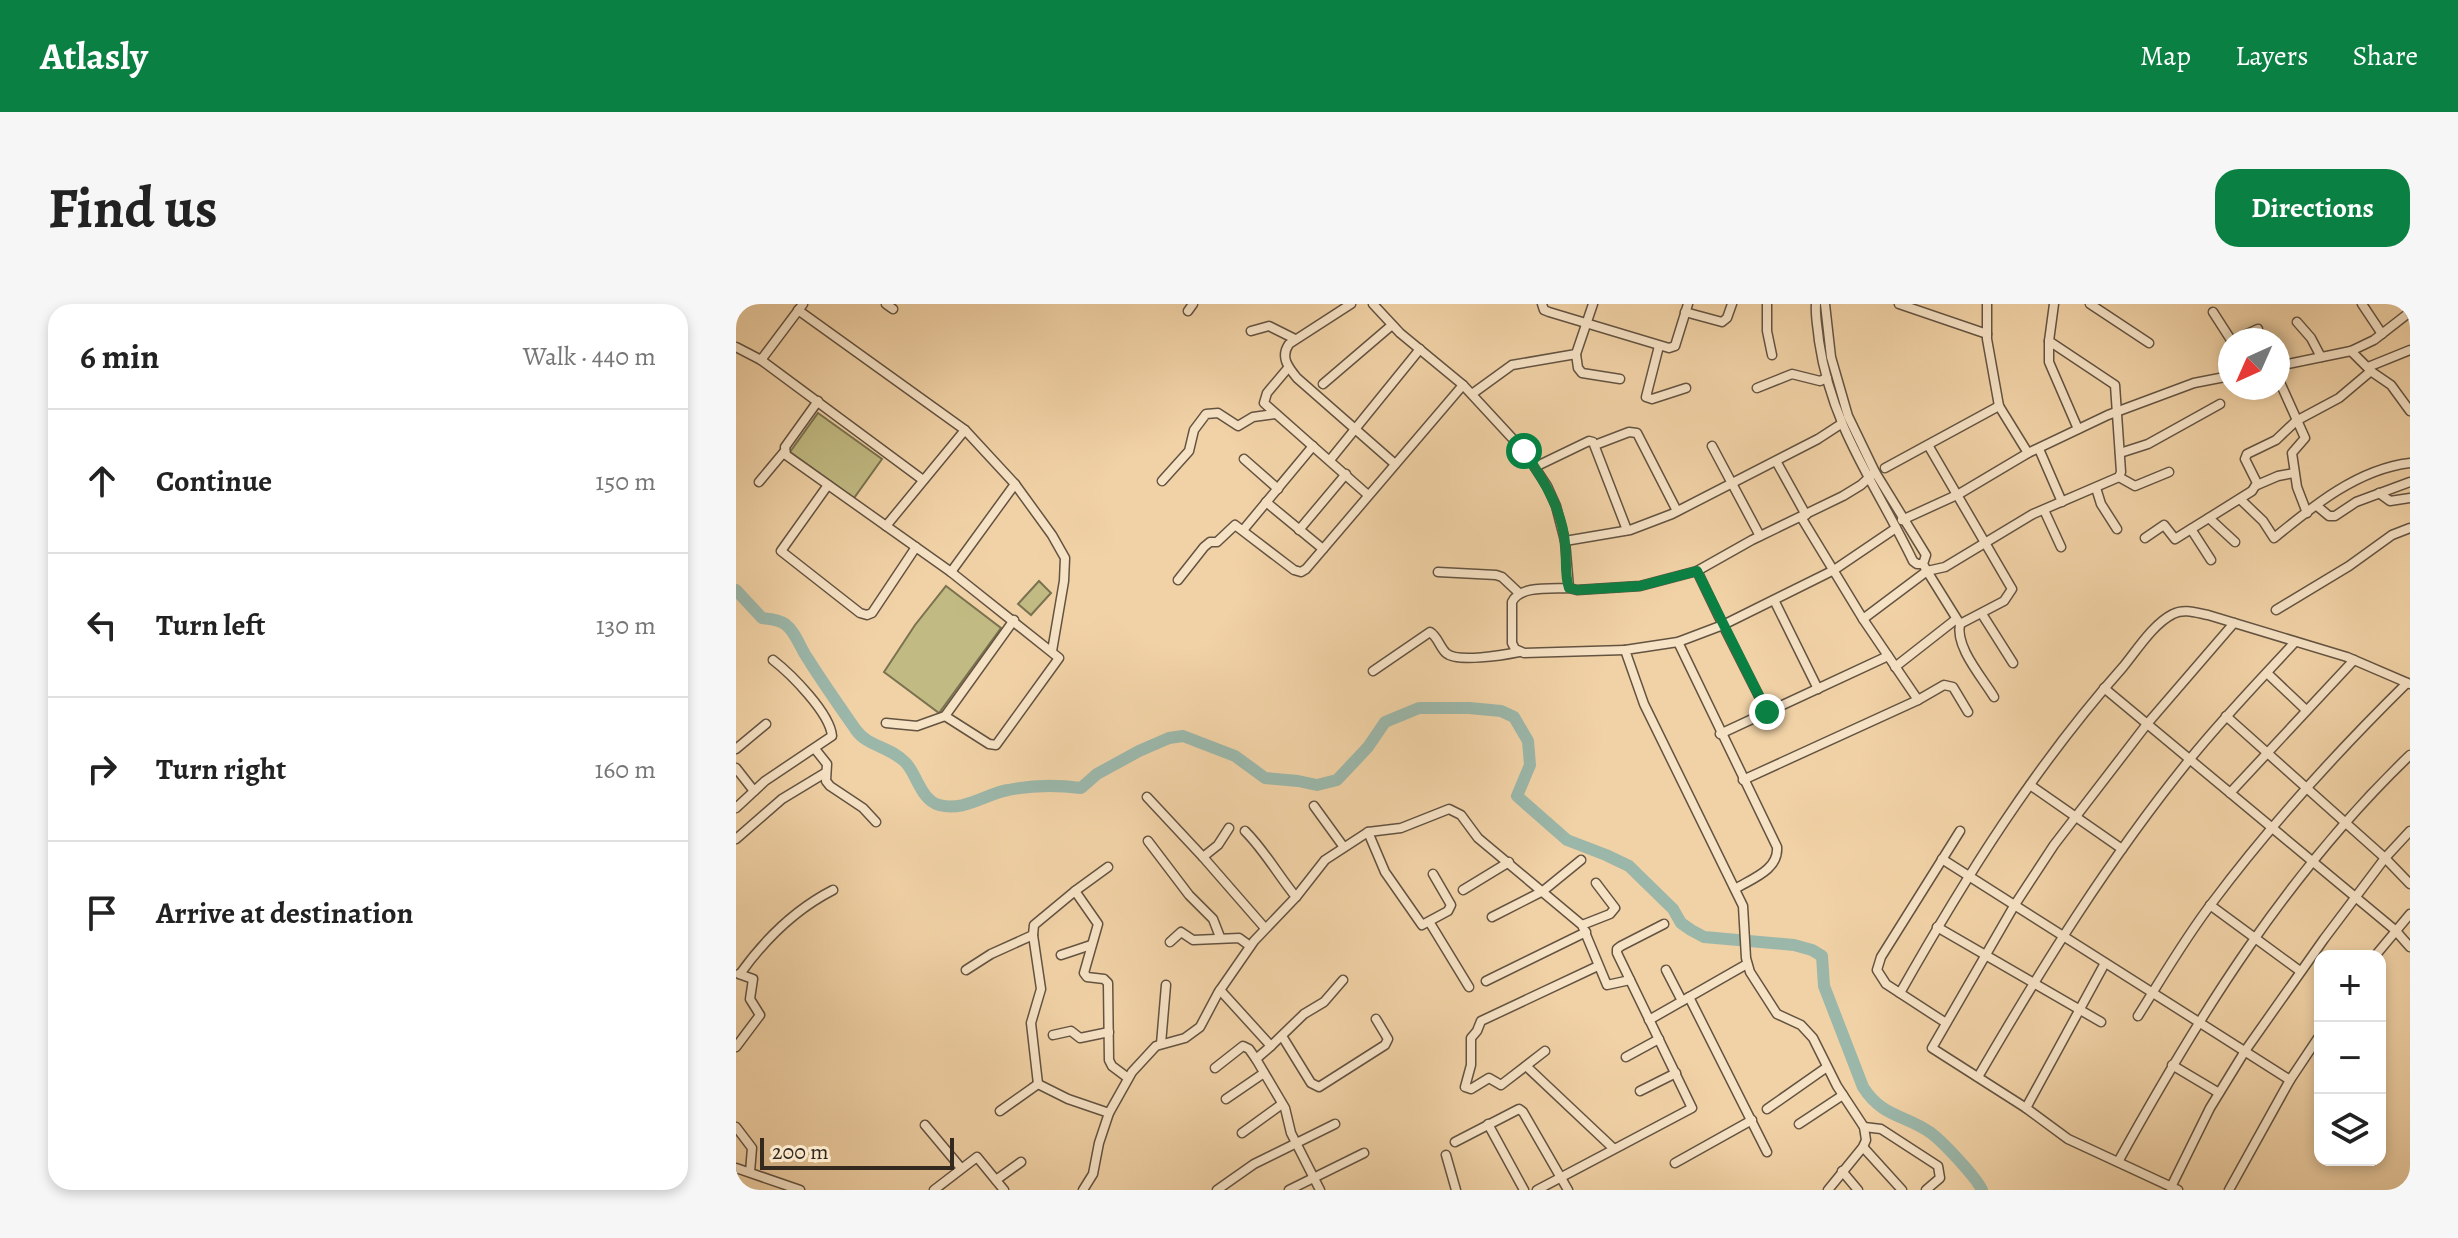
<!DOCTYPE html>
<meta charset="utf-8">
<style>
body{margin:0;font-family:Alegreya,serif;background:#f6f6f6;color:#222}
.controls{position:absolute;right:24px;bottom:24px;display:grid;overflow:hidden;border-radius:16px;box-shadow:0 4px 12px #0003}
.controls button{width:72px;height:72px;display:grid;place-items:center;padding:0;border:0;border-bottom:2px solid #e0e0e0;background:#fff;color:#222;font:40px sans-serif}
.compass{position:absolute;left:1482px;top:24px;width:72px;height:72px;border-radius:50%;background:#fff;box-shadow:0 4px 12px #0003;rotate:225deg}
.scale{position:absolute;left:24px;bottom:20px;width:194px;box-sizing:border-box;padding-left:8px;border:4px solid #34291f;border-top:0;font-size:22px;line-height:28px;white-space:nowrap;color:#34291f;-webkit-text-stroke:6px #f6e2c5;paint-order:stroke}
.stop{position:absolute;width:24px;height:24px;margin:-18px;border:6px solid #0b8043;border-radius:50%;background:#fff}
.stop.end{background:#0b8043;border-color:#fff;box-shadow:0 2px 8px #0008}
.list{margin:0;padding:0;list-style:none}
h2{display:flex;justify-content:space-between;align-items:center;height:104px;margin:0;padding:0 32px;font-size:34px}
h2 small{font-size:26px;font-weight:400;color:#767676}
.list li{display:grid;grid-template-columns:52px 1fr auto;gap:24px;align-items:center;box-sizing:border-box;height:144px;padding:0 32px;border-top:2px solid #e0e0e0}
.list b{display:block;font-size:30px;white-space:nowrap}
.list em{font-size:26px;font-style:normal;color:#767676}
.icon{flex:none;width:44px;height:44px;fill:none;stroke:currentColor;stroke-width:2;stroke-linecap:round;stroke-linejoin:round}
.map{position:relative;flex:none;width:1674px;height:886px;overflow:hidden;border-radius:24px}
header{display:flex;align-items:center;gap:48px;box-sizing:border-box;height:112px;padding:0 40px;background:#0b8043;color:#fff}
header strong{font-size:38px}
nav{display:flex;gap:44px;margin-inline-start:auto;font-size:28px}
.intro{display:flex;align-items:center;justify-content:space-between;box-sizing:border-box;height:192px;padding:0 48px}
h1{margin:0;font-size:56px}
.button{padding:20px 36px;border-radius:24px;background:#0b8043;color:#fff;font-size:28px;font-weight:700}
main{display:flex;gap:48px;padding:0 48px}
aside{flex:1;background:#fff;border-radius:24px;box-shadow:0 4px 12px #0003}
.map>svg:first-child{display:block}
.green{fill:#c1ba82;stroke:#7a7250;stroke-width:2}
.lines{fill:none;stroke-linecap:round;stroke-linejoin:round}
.river{stroke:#9bb7aa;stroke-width:12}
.street-casing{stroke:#635341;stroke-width:11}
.street{stroke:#f6e2c5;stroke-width:8}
.rail-casing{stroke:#34291f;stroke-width:5}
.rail{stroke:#f6e2c5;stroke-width:2;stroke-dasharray:6;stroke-linecap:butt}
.route{stroke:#0b8043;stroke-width:10}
</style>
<header>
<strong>Atlasly</strong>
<nav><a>Map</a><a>Layers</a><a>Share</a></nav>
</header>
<div class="intro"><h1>Find us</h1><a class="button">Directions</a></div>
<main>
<aside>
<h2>6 min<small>Walk · 440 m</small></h2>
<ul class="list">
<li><svg class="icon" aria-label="ahead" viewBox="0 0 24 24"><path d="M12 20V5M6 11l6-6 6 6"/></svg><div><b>Continue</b></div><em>150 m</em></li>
<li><svg class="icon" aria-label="left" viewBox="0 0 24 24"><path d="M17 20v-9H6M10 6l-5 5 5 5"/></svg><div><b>Turn left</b></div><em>130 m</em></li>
<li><svg class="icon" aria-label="right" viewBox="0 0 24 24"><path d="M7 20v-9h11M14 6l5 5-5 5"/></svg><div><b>Turn right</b></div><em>160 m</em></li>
<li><svg class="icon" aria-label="arrive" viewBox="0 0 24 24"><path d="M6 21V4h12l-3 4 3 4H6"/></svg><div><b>Arrive at destination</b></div></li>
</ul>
</aside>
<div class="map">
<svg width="1674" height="886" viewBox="0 0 1674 886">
<rect width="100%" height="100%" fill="#f1d2a6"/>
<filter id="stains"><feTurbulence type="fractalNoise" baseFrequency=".0025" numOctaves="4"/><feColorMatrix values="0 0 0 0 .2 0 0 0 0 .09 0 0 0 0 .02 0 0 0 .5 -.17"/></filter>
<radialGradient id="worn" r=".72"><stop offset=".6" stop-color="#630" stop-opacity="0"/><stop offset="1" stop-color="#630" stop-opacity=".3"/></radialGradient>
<g class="green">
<path d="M82,109L146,155L118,194L54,148Z"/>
<path d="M303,277L315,289L295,311L282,300Z"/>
<path d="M210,282L265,324L203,409L148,368L179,321Z"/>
</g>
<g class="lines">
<path class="river" d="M0,286L26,314C34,315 42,315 49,320C60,328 64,344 72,355C87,379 104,403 120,426C132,443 154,442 170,459C181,471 185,496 203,501C228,508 249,490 272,486C296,481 322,481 345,484L361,470L403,447L433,434L447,432L499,452L529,474L562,477L581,481L601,476L632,443L649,418L683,404H733L765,407L778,413L792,437L794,461L781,492L831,536L870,551L893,562L937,605L945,619L955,626L968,633L1058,641L1076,646L1086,652L1088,682L1127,783C1147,814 1168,810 1195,829C1207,838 1240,873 1246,886"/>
<g class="street-casing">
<g id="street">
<path d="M150,0L157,5"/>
<path d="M615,0L553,40C544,53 552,63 561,74L659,160"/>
<path d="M637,0L664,29L727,81L788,147L811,182L820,202L829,237L833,284L841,286L904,282L961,267L1016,236L1107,192L1125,181L1139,168"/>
<path d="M806,0L808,6L813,8L933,44L939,42L952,0"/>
<path d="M1031,0V27L1036,51"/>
<path d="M1080,0C1079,12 1082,25 1083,37C1096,125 1140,180 1177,257L1181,260H1187"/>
<path d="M1089,0L1095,53L1112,112L1139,168L1190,251L1187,260L1191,267L1224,320L1268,297L1276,285L1192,141"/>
<path d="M1163,0L1251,30"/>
<path d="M1251,0V35L1263,102L1292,149"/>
<path d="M1354,0L1413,39"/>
<path d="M1626,0L1646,30"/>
<path d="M62,6L229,126L279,180L316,231L329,254L328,277L316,347"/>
<path d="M452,7L457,0"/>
<path d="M949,8L986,18L991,14L996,0"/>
<path d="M1477,8L1495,36"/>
<path d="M1561,18L1575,34L1585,53"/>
<path d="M515,27L533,22L559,35"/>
<path d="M1498,36L1522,25"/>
<path d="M1313,37V58L1342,125"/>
<path d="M923,42L910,93L916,95L950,84"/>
<path d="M0,43L25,56L187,176"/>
<path d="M1615,47L1636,68L1655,81L1674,107"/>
<path d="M840,50L842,64L846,69L884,75"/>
<path d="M25,56L67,0"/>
<path d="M1542,62L1615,47L1638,36L1674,8"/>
<path d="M1632,63L1674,46"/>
<path d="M552,64L531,89L528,99L632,191"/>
<path d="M1542,74L1569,134L1556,149L1561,183L1571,209"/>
<path d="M587,80L656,21"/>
<path d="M1021,84L1056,70L1084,77L1091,74"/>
<path d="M736,90L776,61L840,50L857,0"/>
<path d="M82,97L49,143L50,151L215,268L323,354L260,441L253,440L209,412"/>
<path d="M859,141L893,128L901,129L941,207"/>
<path d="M976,142L1024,232"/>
<path d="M1303,145L1326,198"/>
<path d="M1384,149L1412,140L1484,100"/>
<path d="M508,155L542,185"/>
<path d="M594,156L684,45"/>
<path d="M1040,157L1070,211"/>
<path d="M799,163L853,137L857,138L891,226"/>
<path d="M1149,164L1263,102"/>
<path d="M1383,173L1399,182L1433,168"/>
<path d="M426,177L453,147L458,126L470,110L482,109L502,122L517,113L539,110"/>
<path d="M23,178L48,148"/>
<path d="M92,181L45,247L124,309L131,311L136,309L180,243"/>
<path d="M1521,181L1542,172L1558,169"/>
<path d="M1360,184L1365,200L1381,225"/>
<path d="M1643,189L1654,197L1674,194"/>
<path d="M1504,195L1527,217L1538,234C1577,202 1622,165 1674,159"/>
<path d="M530,198L587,245"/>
<path d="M1581,202L1593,212H1599L1620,198L1674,178"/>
<path d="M1308,206L1325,243"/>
<path d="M1065,213L1127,315L1182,396"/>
<path d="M1473,214L1499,238"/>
<path d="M1166,216L1223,190L1292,149L1372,111L1458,79L1494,72"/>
<path d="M150,222L229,126"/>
<path d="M508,225L577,142"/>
<path d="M1455,225L1475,256"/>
<path d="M563,226L610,170"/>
<path d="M1409,234L1428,221L1439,235L1516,187L1521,179L1509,155L1511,150L1540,136L1560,117L1603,94L1635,67"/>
<path d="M829,237L894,226L936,210L1082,135L1105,120"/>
<path d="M961,267L987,321L942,338L889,346L908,400L1007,602L1010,654L1014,668L1041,710L1065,721L1077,734L1101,782L1128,823L1130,836L1127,843L1092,886"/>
<path d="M215,268L279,180"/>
<path d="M702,268L760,271L766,273L783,289"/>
<path d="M442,276L468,243L474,238H481L499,221L558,266L565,268L570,265L727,81"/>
<path d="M833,284C816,285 784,281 776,298V339L779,345L788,349L889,346"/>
<path d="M1038,296L1082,385"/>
<path d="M1540,306L1613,262L1656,231L1674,224"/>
<path d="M1246,310L1277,359"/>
<path d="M1127,315L1191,267L1209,263L1297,210L1383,173L1385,168L1379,81L1313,37L1318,0"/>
<path d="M1224,320C1219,343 1246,373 1258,393"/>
<path d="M942,338L1041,543C1043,566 1015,575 999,585"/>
<path d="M1159,363L1219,316"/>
<path d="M637,367L694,328C702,333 703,342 710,349C721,359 768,351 783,348"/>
<path d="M1531,369L1570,406"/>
<path d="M1368,384L1659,626L1674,643"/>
<path d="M1031,408L987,321L1098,266L1160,224"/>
<path d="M1490,412L1649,554L1674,580"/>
<path d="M150,419L181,422L209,412L278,316"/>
<path d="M984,430L1152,352"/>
<path d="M0,445L30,420"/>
<path d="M79,445L91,460L90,477L94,482L127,504L140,518"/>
<path d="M0,464L18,487"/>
<path d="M1007,476L1182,396L1208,381L1217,383L1232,408"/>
<path d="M1294,481L1386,545"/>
<path d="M1494,489L1618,356"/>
<path d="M411,493L467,553L528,623"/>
<path d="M578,502L607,542"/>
<path d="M0,504L29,477L96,432C94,409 55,370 37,356"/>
<path d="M509,527C529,547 542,571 560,593"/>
<path d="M632,528L649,568L686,621L712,607L715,601L697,570"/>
<path d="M0,535L46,495L89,469"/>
<path d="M412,537L453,591L477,615L484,633"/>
<path d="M467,553L482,541L493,524"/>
<path d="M1206,555L1554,776"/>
<path d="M727,586L773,558"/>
<path d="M339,587L372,563"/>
<path d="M1474,601L1564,667"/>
<path d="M756,613L807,587L845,556"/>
<path d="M694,619L733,683"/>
<path d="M846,621L874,610L879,604L860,579"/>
<path d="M1201,623L1365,718"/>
<path d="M297,631L305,685L295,719L302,780"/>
<path d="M434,638L445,628L457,636L503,634L514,642"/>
<path d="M325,651L355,641"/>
<path d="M1639,652L1674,610"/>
<path d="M1369,659L1290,804L1332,835L1442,886"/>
<path d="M230,666L255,650L297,631L298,621L339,587L362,620L348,669L351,673L368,675L372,679L373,756L376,762L392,774"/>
<path d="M930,666L946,697"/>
<path d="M4,670C29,635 58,606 97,586"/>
<path d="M750,677L850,628"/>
<path d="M484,686L535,742L520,755L549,804L555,829L584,886"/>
<path d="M1164,689C1229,574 1299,462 1387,363C1401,346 1417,320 1437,310C1448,304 1461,309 1472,311L1611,353L1674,380"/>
<path d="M953,693L1031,848"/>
<path d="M1402,712C1426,674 1449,634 1476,599C1535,520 1601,448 1671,379"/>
<path d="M913,716L1011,660"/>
<path d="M1210,719L1150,680L1141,666L1145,653L1224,527"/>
<path d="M317,731L335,727L344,734L373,728"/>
<path d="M546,732L575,779L583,783L649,741L652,735L640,715"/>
<path d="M425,740L430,681"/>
<path d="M535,742L568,710L588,698L607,676"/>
<path d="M0,743L24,711L14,695L17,675L3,670"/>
<path d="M809,747L765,781L753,774L735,785L729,783L735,761V734L741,727L745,717L862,662"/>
<path d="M890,753L923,735"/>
<path d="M1436,761L1483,789"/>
<path d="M790,762L877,844"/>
<path d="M479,764L507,742L513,745L520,755"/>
<path d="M1242,773C1306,663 1373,555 1454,455C1487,414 1524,376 1559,338"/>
<path d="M904,787L940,769"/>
<path d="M490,795L528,769"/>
<path d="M1290,804L1196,744L1278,602L1318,541L1411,420L1498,319"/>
<path d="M1031,805L1091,763"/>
<path d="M264,807L302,780L332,795L373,809"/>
<path d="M752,820L788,886"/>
<path d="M1063,820L1107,791"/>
<path d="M189,821L225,864"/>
<path d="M0,823L16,844L14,868"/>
<path d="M1128,823L1145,825L1202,862L1204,874L1190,886"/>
<path d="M506,829L546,800"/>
<path d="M719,838L783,805L787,808L832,886"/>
<path d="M1127,843L1166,886"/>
<path d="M710,851L720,886"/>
<path d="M1382,858C1463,711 1552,568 1674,451"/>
<path d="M939,859L1016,816"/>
<path d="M0,864L64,886"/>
<path d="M1106,867L1122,886"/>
<path d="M260,876L285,858"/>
<path d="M1435,883L1474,804L1509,747L1588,635L1649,554L1674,527"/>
<path d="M198,886L241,853L268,886"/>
<path d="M347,886L357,870L363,839L373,809L396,768L420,742L449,734L464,723L482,689L518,637L560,593L589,556L632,528L665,524L713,505L725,511L742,534L846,621L871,681L894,676"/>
<path d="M481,886L518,860L599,820"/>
<path d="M553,886L628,849"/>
<path d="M801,886L956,804L881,649V645L885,642L928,620"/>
<path d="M1493,886L1554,776L1584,731"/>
</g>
</g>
<use href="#street" class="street"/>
<g class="rail-casing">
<path id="rail" d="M0,884L5,886"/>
</g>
<use href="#rail" class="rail"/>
</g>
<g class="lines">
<path class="route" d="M788,147C807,175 826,205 829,239C831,254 828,270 833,284L841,286L904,282L961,267L1031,408"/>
</g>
<rect width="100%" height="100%" filter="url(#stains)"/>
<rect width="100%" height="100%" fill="url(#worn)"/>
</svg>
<div class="controls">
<button>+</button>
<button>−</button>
<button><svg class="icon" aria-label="layers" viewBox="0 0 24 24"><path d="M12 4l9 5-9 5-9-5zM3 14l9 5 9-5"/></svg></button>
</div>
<svg class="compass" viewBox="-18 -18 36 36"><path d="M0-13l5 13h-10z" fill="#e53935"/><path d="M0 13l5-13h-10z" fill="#767676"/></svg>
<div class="scale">200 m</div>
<div class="stop" style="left:788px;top:147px"></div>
<div class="stop end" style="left:1031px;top:408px"></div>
</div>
</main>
